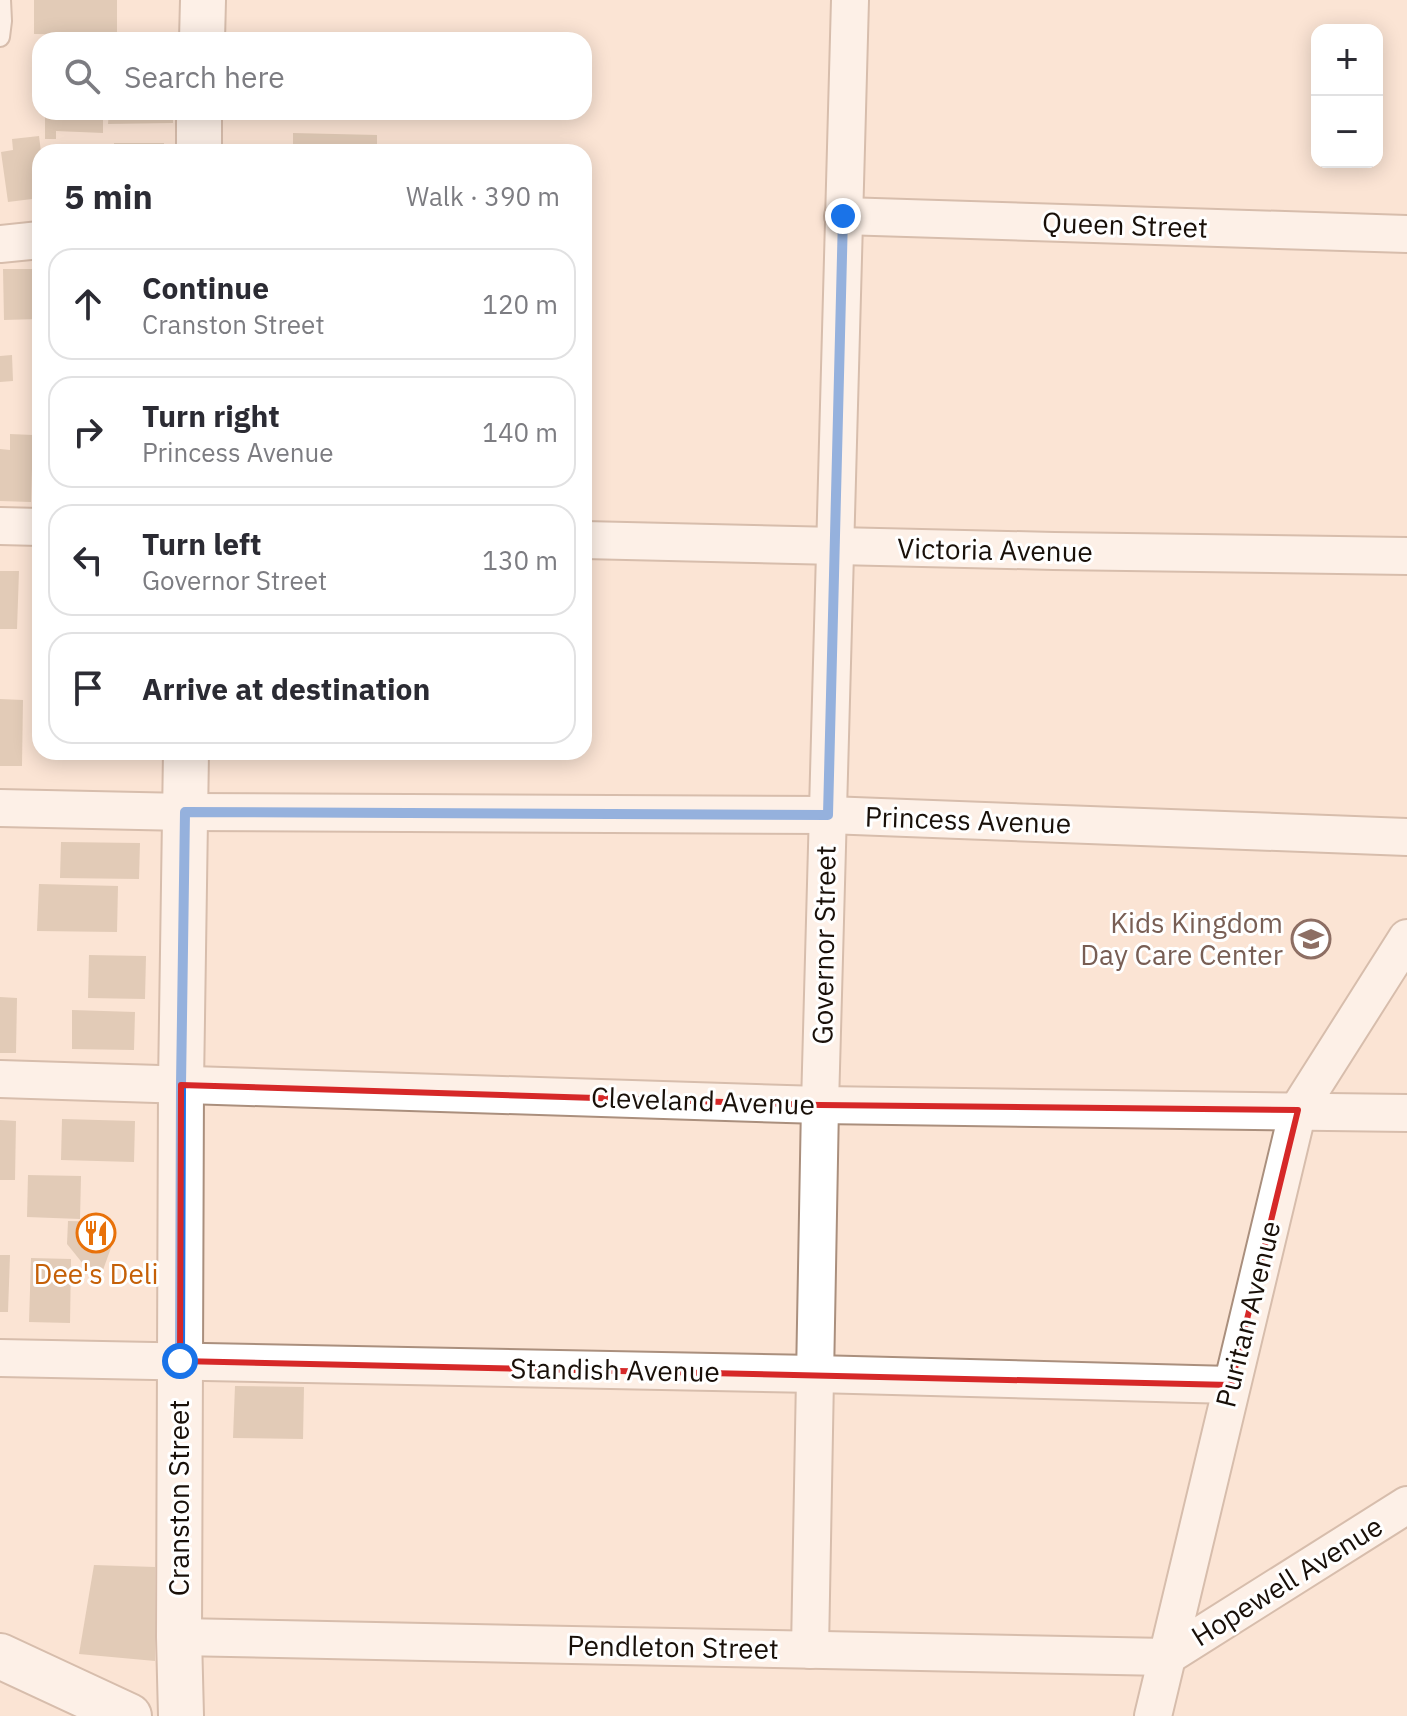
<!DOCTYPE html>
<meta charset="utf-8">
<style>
body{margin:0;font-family:"IBM Plex Sans",sans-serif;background:#f7f7f7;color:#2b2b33}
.controls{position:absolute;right:24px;top:24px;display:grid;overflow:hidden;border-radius:16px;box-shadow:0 4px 20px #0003}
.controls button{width:72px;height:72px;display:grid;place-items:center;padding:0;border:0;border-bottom:2px solid #e1e1e2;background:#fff;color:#2b2b33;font:40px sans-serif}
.stop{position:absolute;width:24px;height:24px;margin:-18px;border:6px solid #1a73e8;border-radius:50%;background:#fff}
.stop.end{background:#1a73e8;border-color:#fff;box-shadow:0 2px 8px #0008}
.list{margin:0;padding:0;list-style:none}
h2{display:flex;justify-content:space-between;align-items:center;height:104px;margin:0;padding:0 32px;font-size:34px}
h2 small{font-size:26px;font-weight:400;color:#7c7c81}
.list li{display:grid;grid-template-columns:52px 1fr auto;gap:24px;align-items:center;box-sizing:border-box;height:112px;margin:0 16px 16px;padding:0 16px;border:2px solid #e1e1e2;border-radius:24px}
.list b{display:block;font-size:30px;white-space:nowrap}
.list p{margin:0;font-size:26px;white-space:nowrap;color:#7c7c81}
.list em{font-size:26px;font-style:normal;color:#7c7c81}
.icon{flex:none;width:44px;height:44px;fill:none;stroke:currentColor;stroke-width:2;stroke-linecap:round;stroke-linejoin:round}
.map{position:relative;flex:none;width:1407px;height:1716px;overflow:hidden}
.search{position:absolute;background:#fff;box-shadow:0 4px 20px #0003;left:32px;top:32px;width:560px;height:88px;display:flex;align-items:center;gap:20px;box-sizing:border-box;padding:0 28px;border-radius:24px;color:#7c7c81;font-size:30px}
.panel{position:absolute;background:#fff;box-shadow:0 4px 20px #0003;left:32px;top:144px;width:560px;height:616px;border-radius:24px}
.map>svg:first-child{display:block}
.building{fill:#c3ad95}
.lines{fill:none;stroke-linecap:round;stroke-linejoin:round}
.service-casing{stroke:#aa8f7d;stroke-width:22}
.minor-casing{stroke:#aa8f7d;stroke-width:40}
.secondary-casing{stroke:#aa8f7d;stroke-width:48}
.service{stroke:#fff;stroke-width:18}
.minor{stroke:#fff;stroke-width:36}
.secondary{stroke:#fff;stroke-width:44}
.route{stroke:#1a73e8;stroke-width:10}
.marked{fill:none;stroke:#d62828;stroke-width:6;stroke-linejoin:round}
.labels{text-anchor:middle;stroke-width:6;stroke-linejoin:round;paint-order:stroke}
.street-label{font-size:28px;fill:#191009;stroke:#fff}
.education-label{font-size:28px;fill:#785e54;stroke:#fff;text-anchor:end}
.food-label{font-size:28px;fill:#c56008;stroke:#fff}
</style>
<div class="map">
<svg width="1407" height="1716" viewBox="0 0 1407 1716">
<rect width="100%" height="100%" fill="#fbe4d4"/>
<g class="building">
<path d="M34,0H117V35L34,34Z"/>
<path d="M45,112H103V133L56,131V139H45Z"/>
<path d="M109,112H173V123L108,124Z"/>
<path d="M293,133L377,135V152H293Z"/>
<path d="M39,136L41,152L40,198L8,202L1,152L13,150L12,139Z"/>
<path d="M114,143H164V152H92V148H114Z"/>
<path d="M3,269H38V319L4,320Z"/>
<path d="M12,355L13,381L0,382V356Z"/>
<path d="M10,434L33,435L31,502L0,501V449L10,450Z"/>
<path d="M0,571H19L17,629H0Z"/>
<path d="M35,676H40V714H33Z"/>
<path d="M0,699L23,700L22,766H0Z"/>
<path d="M61,842L140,843L139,879L60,878Z"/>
<path d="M39,884L118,886L117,932L37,931Z"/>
<path d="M89,955L146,956L145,999L88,998Z"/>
<path d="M0,997L17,998L16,1053H0Z"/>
<path d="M72,1010L135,1012L134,1050L72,1049Z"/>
<path d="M62,1119L135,1121L134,1162L61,1160Z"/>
<path d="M0,1120L16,1121L15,1180H0Z"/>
<path d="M28,1175L81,1176L80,1219L27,1217Z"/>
<path d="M68,1221L109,1222L112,1245L103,1270L84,1265L67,1244Z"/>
<path d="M0,1255H10L8,1312H0Z"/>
<path d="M31,1258L71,1259L70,1323L29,1322Z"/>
<path d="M235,1386L304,1387L303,1439L233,1438Z"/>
<path d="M94,1565L155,1567V1661L79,1654Z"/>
</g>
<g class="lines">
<g class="service-casing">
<path id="service" d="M0,37L2,21L1,0"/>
</g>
<g class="minor-casing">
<g id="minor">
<path d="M843,216L1407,234"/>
<path d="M0,244L40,240"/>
<path d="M0,526L40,527"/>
<path d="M584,540L1054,551L1407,556"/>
<path d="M0,808L185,812L828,815L1407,837"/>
<path d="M0,1079L820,1105L1407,1113"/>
<path d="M0,1358L815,1374L1231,1385"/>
<path d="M179,1637L1166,1657L1407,1505"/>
<path d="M810,1650L820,1105L850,0"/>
<path d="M1153,1716L1298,1110L1407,938"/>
</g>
</g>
<g class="secondary-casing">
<g id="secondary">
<path d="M202,40L203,0"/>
<path d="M199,152V112"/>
<path d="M0,1656L129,1716"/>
<path d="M181,1716L179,1637L181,1085L186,752"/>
</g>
</g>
<use href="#service" class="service"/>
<use href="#minor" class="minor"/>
<use href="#secondary" class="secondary"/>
</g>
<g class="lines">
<path class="route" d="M180,1361L181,1085L185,812L828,815L843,216"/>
</g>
<path d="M0 0H1407V1716H0ZM181,1085L820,1105L1298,1110L1231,1385L180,1361Z" fill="#fbe4d4" fill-opacity=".55" fill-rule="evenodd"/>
<path class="marked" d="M181,1085L820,1105L1298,1110L1231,1385L180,1361Z"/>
<defs>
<g id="school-ring" transform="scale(2)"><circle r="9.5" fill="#fff" stroke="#8d6e63" stroke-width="1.5"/><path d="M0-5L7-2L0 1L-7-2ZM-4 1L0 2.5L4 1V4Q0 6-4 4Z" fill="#8d6e63"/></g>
<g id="restaurant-ring" transform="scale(2)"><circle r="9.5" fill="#fff" stroke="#e8710a" stroke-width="1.5"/><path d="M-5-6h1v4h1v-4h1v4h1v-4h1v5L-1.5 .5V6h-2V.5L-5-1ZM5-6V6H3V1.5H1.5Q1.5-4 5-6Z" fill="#e8710a"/></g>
</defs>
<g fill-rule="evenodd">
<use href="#school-ring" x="1311" y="939"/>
<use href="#restaurant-ring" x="96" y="1233"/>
</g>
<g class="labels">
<g class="street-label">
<text transform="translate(1125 225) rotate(2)" y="10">Queen Street</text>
<text transform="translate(995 550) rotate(1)" y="10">Victoria Avenue</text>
<text transform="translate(968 820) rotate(2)" y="10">Princess Avenue</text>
<text transform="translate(824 945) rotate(-89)" y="10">Governor Street</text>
<text transform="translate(703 1101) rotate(2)" y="10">Cleveland Avenue</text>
<text transform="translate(1248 1314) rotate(-76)" y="10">Puritan Avenue</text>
<text transform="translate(615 1370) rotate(1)" y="10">Standish Avenue</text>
<text transform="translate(179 1498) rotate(-90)" y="10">Cranston Street</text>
<text transform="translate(1287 1581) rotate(-32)" y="10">Hopewell Avenue</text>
<text transform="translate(673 1647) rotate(1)" y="10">Pendleton Street</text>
</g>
<g class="education-label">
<text x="1283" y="933">Kids Kingdom<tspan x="1283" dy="32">Day Care Center</tspan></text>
</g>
<g class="food-label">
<text x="96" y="1284">Dee's Deli</text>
</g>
</g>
</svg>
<div class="controls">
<button>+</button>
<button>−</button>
</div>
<div class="stop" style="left:180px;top:1361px"></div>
<div class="stop end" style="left:843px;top:216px"></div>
<div class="search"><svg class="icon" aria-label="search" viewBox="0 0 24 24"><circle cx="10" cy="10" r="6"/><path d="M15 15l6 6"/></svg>Search here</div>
<section class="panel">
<h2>5 min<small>Walk · 390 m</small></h2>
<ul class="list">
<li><svg class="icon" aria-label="ahead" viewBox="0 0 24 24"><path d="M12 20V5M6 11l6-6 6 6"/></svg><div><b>Continue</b><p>Cranston Street</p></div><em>120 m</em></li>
<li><svg class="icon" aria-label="right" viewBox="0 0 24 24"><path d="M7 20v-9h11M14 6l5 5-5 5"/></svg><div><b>Turn right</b><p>Princess Avenue</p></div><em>140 m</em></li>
<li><svg class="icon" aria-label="left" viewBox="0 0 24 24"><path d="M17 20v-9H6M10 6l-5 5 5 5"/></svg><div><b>Turn left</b><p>Governor Street</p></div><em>130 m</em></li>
<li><svg class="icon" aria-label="arrive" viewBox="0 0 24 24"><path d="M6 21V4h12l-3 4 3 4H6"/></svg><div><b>Arrive at destination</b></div></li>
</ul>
</section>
</div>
